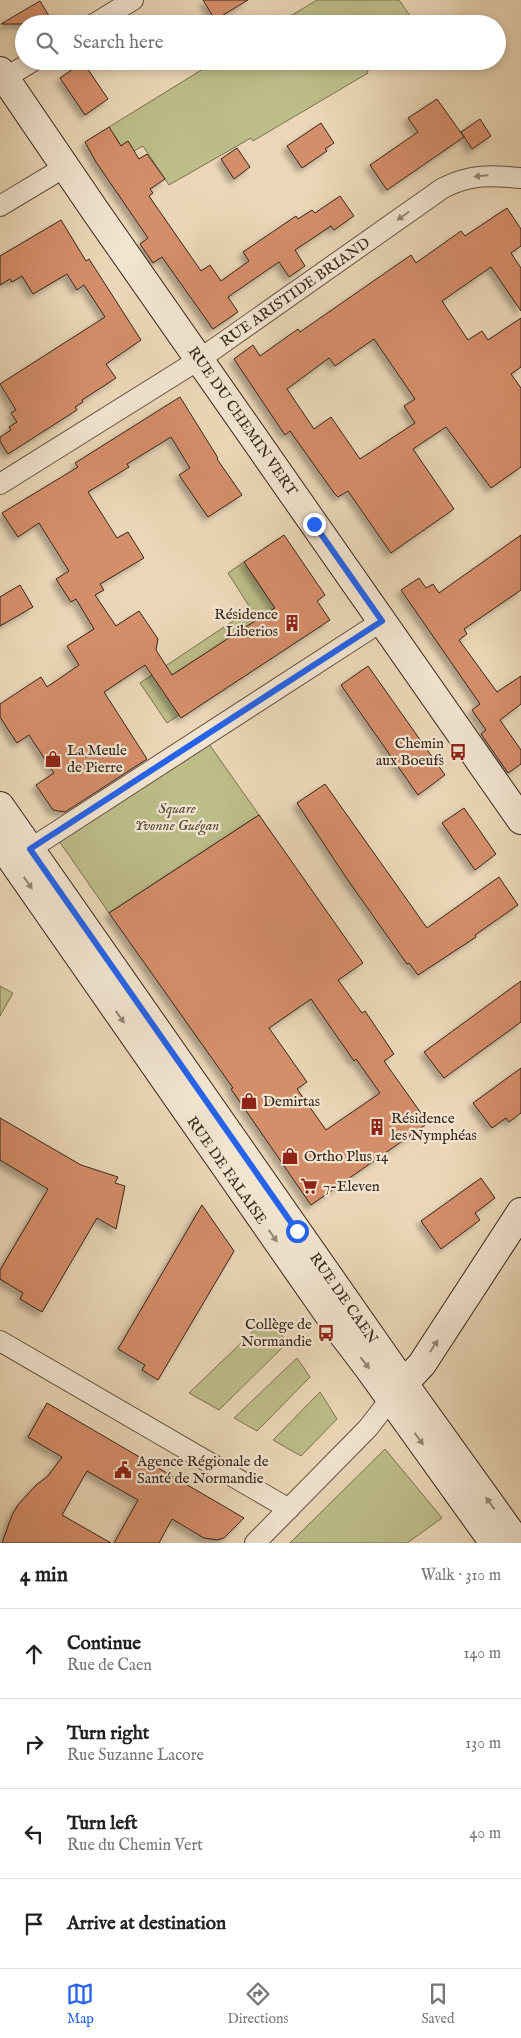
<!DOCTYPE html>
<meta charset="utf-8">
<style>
body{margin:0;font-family:"IM FELL English",serif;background:#f6f6f6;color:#222}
.stop{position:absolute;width:15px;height:15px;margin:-11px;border:4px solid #2563eb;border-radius:50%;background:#fff}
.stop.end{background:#2563eb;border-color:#fff;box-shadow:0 1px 5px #0008}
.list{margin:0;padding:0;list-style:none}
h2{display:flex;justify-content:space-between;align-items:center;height:65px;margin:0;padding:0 20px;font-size:21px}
h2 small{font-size:16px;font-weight:400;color:#767676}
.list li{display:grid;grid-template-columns:32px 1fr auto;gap:15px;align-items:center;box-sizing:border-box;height:90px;padding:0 20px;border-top:1px solid #e0e0e0}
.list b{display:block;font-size:19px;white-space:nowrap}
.list p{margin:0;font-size:16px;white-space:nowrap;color:#767676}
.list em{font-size:16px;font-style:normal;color:#767676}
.icon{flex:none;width:28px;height:28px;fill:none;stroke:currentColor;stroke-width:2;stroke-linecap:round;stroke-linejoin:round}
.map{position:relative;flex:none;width:521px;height:1543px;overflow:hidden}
.search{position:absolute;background:#fff;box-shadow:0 2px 8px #0003;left:15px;right:15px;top:15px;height:55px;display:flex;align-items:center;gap:12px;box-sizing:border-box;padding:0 18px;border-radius:28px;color:#767676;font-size:19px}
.sheet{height:425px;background:#fff}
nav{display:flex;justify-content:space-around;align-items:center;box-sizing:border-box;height:70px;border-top:1px solid #e0e0e0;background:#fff;font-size:14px;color:#767676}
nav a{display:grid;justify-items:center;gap:2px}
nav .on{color:#2563eb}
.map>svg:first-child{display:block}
.green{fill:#bdbd8a;stroke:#7a7153}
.building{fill:#d58e6b;stroke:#36251c;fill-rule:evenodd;filter:url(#shadow)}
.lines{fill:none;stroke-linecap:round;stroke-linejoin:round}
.street-casing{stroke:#635243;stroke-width:22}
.secondary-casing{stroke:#36251c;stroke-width:30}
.street{stroke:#f2e5d0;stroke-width:20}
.secondary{stroke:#f2e5d0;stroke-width:28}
.oneway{fill:#948576}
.route{stroke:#2563eb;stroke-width:6}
.labels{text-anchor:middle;stroke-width:4.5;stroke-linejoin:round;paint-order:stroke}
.street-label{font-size:15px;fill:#36251c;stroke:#f2e5d0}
.poi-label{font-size:15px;fill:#36251c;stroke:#f2e5d0;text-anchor:start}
.park-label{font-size:15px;font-style:italic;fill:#584b38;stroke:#f2e5d0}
</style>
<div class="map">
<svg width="521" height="1543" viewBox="0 0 521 1543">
<defs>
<filter id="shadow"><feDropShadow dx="-4.5" dy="4.5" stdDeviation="2.5" flood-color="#0004"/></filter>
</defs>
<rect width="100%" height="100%" fill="#ebd7b7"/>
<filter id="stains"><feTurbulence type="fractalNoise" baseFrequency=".004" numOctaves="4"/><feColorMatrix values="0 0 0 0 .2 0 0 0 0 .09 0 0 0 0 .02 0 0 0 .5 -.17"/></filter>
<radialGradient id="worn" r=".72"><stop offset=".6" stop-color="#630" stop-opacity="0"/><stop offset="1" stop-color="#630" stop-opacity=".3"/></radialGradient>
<g class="green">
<path d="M317,0H399L416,24H277Z"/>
<path d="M216,61H383L367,71L368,73L253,141L251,138L169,185L143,146L134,151L128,141L121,146L109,127Z"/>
<path d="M244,562L275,608L159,684L179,715L167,723L140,683L251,609L228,573Z"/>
<path d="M209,744L259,815L109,913L59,841Z"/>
<path d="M0,986L13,993L0,1016Z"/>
<path d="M269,1316L287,1343L219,1410L189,1393Z"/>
<path d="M297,1358L310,1377L257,1431L234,1418Z"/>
<path d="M320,1392L337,1419L301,1456L273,1440Z"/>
<path d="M385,1449L442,1518L407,1543H290Z"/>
</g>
<g class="building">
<path d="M203,0H248L215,20Z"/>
<path d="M40,1L54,24H1Z"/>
<path d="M83,62L108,99L85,115L60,78Z"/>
<path d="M437,99L464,137L387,190L370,165L418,132L408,118Z"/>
<path d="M480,119L491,136L472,149L461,132Z"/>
<path d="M321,123L334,143L325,149L327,151L302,168L287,146Z"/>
<path d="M109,127L121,146L128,141L139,159L147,154L165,179L150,189L153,193L149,196L201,271L210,265L221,281L249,261L243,252L296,216L298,219L312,210L315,213L340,196L354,216L334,230L331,226L295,250L305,266L289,277L279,262L228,297L238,312L213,329L162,257L153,263L140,244L148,238L96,162L85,142Z"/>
<path d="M237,148L250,167L234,179L221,159Z"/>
<path d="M507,208L521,229V246L511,253L521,268V311L491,267L442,301L468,340L482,331L488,340L521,318V367L511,374L521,388V467L491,488L446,427L413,449L454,509L391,553L348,491L338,497L334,493L290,431L285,435L234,359L253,345L260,356L298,329L300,332L411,255L416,263L461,231L465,236ZM374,339L415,399L404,406L415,423L360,459L331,417L314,429L287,389L329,358L335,366Z"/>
<path d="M61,220L86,261L89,259L141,340L106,364L116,378L82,400L83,402L75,407L77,410L8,454L0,441V437L11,430L9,427L17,422L11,413L16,410L0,384L105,317L84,285L77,290L67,274L33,294L22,276L12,282L10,279L0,285V256Z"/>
<path d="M180,397L218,458L217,459L242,495L208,517L179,475L190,468L171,437L127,464L129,467L88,492L117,538L128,532L144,558L100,584L104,590L95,595L116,626L139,611L158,639L156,650L172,675L275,608L244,562L284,535L325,595L317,601L330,620L181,718L145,665L104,692L147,759L65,812L53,810L36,785L54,773L29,735L17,743L0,717V704L41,677L47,687L79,665L67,646L94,629L76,599L71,602L56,579L69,571L39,523L18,537L2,513L78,467L75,463Z"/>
<path d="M521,535V590L464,629L467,634L459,640L497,692L521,676V704L500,720L521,750V764L508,773L481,734L486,730L472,710L480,704L401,590L419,578L426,588L433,584L439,593Z"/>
<path d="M20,585L33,607L0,626V597Z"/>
<path d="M368,666L445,775L418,795L341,685Z"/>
<path d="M325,784L427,928L499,877L518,905L475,935L476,937L418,975L409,963L407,964L345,876L297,803Z"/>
<path d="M464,808L496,854L475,870L442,823Z"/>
<path d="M259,815L363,963L338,980L362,1013L365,1011L394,1054L384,1061L428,1123L311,1205L231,1089L233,1088L109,913ZM311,999L354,1061L356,1059L380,1093L326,1130L297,1089L307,1082L269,1028Z"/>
<path d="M521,981V1022L444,1078L424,1052Z"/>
<path d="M521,1068V1113L509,1122L506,1118L492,1128L473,1103Z"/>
<path d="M0,1118L81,1165L118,1177L115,1183L125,1186L116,1229L97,1218L42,1312L20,1299L23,1293L0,1279V1270L48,1189L0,1160Z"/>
<path d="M481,1178L495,1198L475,1213L480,1220L441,1249L421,1221Z"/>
<path d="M202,1205L234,1251L158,1380L142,1370L145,1365L118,1349Z"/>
<path d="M47,1403L244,1518L224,1538L217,1540L204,1538L172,1519L159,1543H114L138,1500L87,1471L62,1515L111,1543H2L12,1515L18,1505L36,1485L48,1476L62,1457L28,1437Z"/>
</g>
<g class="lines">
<g class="street-casing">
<g id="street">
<path d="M94,24L133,0"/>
<path d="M5,78L33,61"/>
<path d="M0,206L65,167"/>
<path d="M0,484L200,359L443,188C471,174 490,175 521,178"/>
<path d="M30,849L382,621"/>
<path d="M0,1341L289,1509"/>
<path d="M255,1543L368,1428L396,1392"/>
</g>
</g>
<g class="secondary-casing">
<g id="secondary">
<path d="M0,71L96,212L521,820"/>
<path d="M0,806L404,1384L518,1543"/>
<path d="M0,843L338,1328L370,1370L494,1543"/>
<path d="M396,1392L422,1364L521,1212"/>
</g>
</g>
<use href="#street" class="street"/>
<use href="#secondary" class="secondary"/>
</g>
<defs><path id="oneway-solid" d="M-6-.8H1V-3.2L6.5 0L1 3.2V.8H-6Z" transform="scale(1.25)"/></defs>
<g class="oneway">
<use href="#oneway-solid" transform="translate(481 176) rotate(175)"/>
<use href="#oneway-solid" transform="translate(403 216) rotate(145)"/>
<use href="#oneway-solid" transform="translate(28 883) rotate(55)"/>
<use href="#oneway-solid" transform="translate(120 1017) rotate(55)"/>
<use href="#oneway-solid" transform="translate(273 1236) rotate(55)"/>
<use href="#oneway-solid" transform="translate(434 1346) rotate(-57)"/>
<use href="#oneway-solid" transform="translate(365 1363) rotate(52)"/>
<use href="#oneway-solid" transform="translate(419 1439) rotate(54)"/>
<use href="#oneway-solid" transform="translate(490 1503) rotate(-126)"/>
</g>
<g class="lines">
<path class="route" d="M297,1231L30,849L382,621L314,524"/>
</g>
<defs>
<g id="building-bare" transform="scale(1.35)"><path d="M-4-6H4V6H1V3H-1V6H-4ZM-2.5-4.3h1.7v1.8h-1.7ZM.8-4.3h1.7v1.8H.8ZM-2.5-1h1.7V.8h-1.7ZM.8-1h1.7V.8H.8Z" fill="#8f2418" stroke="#f2e5d0" stroke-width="2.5" paint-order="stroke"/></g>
<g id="bus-bare" transform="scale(1.35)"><path d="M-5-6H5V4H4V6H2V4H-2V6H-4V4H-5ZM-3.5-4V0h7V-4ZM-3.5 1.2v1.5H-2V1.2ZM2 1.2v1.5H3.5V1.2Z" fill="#8f2418" stroke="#f2e5d0" stroke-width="2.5" paint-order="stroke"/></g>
<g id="shop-bare" transform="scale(1.35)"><path d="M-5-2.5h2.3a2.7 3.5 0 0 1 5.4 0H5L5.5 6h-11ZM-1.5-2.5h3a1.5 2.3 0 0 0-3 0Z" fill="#8f2418" stroke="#f2e5d0" stroke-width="2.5" paint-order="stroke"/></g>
<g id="supermarket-bare" transform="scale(1.35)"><path d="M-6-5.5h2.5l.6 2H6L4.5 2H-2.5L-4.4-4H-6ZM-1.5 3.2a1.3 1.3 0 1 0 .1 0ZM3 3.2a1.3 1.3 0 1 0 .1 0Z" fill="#8f2418" stroke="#f2e5d0" stroke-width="2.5" paint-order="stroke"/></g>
<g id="civic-bare" transform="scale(1.35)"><path d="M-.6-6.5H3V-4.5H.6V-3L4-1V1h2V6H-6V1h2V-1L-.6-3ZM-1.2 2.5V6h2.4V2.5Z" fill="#8f2418" stroke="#f2e5d0" stroke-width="2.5" paint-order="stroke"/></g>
</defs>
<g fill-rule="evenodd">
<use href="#building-bare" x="292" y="623"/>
<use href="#bus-bare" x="458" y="752"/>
<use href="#shop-bare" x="53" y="759"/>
<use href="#shop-bare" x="249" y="1101"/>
<use href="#building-bare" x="377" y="1127"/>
<use href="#shop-bare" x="290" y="1156"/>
<use href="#supermarket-bare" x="309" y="1186"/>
<use href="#bus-bare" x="326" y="1333"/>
<use href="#civic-bare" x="123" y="1470"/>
</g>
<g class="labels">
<g class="street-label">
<text transform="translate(295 292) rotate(-35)" y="5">RUE ARISTIDE BRIAND</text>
<text transform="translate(243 421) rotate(55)" y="5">RUE DU CHEMIN VERT</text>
<text transform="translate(227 1170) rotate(55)" y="5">RUE DE FALAISE</text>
<text transform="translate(344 1298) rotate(55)" y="5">RUE DE CAEN</text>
</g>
<g class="poi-label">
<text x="278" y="619" text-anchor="end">Résidence<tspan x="278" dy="17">Liberios</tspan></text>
<text x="444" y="748" text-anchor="end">Chemin<tspan x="444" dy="17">aux Boeufs</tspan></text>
<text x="67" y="755">La Meule<tspan x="67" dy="17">de Pierre</tspan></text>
<text x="263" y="1106">Demirtas</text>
<text x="391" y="1123">Résidence<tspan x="391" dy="17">les Nymphéas</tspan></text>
<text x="304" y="1161">Ortho Plus 14</text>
<text x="323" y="1191">7-Eleven</text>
<text x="312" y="1329" text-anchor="end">Collège de<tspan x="312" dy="17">Normandie</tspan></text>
<text x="137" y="1466">Agence Régionale de<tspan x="137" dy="17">Santé de Normandie</tspan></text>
</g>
<g class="park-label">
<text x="177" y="813">Square<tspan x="177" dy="17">Yvonne Guégan</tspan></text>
</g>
</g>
<rect width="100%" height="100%" filter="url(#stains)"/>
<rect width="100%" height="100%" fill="url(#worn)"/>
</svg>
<div class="stop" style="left:297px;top:1231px"></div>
<div class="stop end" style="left:314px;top:524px"></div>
<div class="search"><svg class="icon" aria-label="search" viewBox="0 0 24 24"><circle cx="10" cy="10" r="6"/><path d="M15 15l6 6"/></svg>Search here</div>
</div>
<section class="sheet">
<h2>4 min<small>Walk · 310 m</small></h2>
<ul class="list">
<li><svg class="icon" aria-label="ahead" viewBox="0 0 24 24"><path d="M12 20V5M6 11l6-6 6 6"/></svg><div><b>Continue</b><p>Rue de Caen</p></div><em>140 m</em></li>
<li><svg class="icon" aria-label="right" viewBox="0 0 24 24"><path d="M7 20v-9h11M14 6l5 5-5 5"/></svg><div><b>Turn right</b><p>Rue Suzanne Lacore</p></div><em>130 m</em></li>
<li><svg class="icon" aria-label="left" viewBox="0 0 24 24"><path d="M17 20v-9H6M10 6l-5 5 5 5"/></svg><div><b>Turn left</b><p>Rue du Chemin Vert</p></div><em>40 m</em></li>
<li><svg class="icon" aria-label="arrive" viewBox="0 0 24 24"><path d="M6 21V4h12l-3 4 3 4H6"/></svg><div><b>Arrive at destination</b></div></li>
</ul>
</section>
<nav>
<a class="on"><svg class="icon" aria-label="map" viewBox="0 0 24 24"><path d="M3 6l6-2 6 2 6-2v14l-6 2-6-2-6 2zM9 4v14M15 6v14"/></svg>Map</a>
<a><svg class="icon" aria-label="directions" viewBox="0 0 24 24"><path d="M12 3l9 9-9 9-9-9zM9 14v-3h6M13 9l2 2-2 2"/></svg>Directions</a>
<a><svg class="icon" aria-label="saved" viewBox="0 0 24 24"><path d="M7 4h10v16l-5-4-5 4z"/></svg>Saved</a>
</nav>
